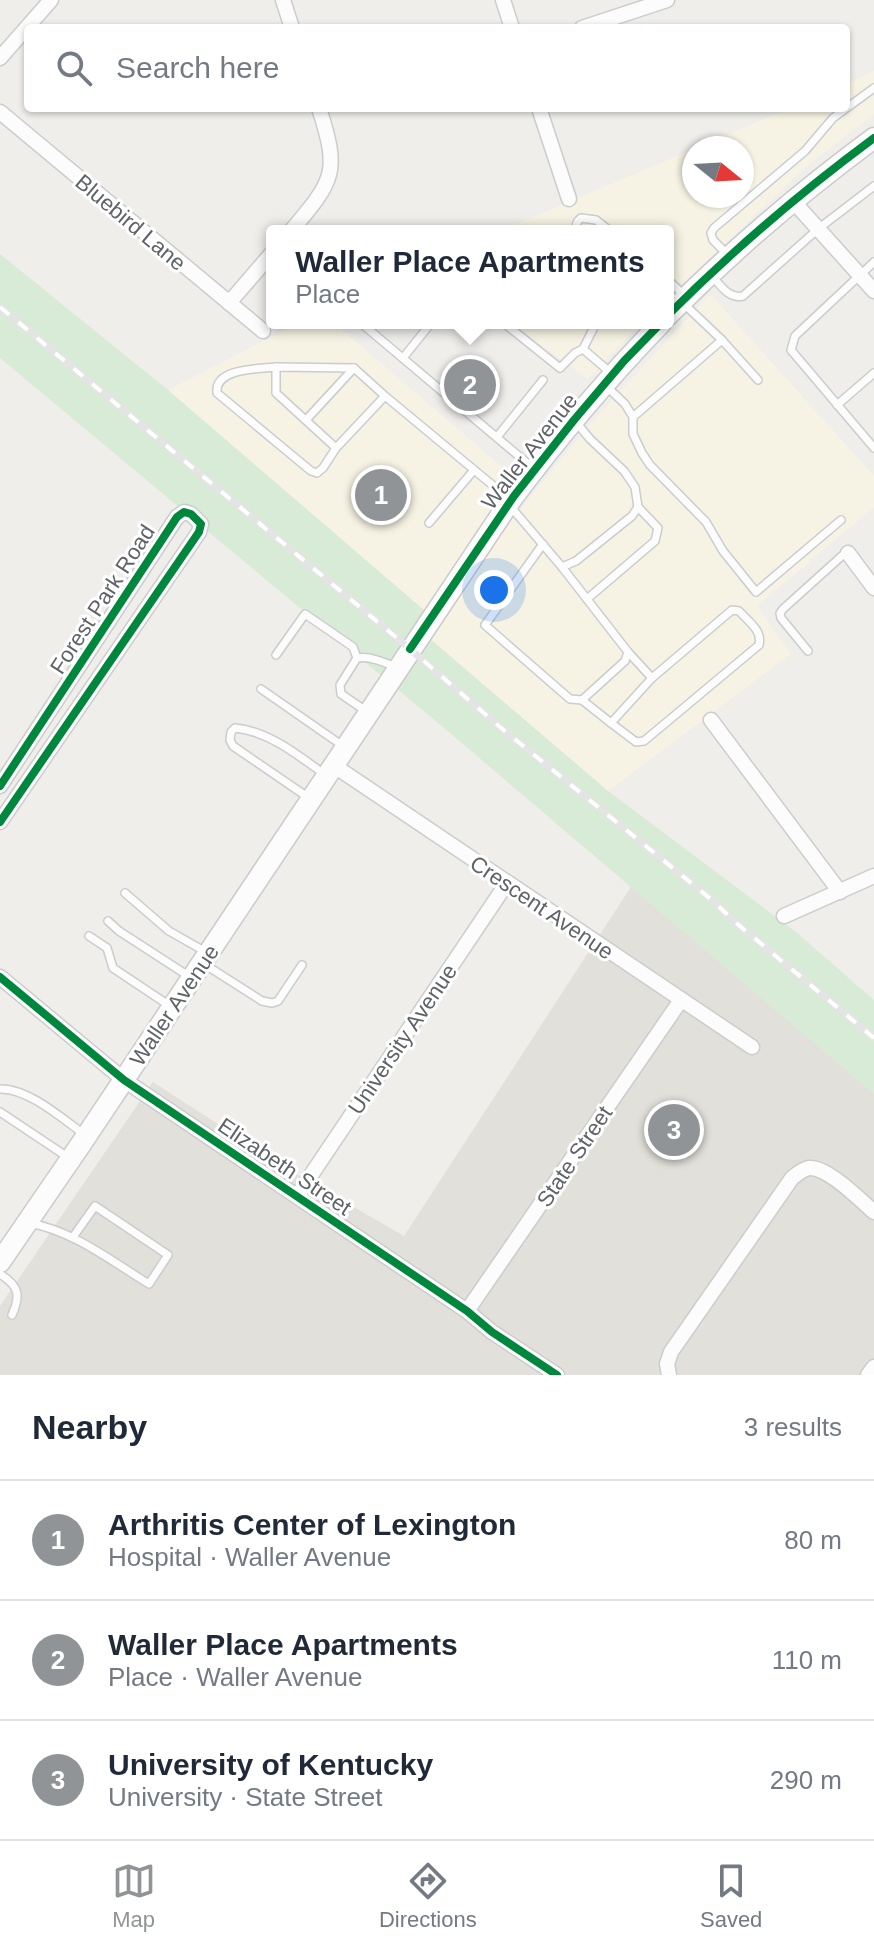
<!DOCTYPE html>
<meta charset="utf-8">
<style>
body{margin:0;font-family:Helvetica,sans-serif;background:#f6f6f7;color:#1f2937}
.compass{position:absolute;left:682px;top:136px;width:72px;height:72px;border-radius:50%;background:#fff;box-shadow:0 2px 6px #0004;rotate:108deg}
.you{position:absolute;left:494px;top:590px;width:28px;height:28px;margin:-20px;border:6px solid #fff;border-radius:50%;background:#1a73e8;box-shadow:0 0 0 12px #1a73e833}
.badge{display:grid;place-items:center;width:52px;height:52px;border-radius:50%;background:#919496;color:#fff;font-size:26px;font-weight:700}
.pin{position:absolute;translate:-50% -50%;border:4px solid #fff;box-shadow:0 2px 8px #0006}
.popup{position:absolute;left:266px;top:225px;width:408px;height:104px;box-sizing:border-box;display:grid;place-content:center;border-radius:8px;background:#fff;filter:drop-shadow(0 2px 6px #0005);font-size:26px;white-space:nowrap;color:#747a83}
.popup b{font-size:30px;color:#1f2937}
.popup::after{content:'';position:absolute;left:50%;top:100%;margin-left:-16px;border:16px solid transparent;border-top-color:#fff}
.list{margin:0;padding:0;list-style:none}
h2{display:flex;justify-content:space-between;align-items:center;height:104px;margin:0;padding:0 32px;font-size:34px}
h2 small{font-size:26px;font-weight:400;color:#747a83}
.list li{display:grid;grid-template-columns:52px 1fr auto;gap:24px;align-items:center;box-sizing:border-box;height:120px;padding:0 32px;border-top:2px solid #e0e1e3}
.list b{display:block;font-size:30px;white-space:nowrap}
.list p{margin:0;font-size:26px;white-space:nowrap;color:#747a83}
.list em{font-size:26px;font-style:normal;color:#747a83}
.icon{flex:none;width:44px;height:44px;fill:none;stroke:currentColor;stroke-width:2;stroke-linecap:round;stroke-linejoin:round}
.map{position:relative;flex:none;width:874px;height:1375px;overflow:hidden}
.search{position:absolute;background:#fff;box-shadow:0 2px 6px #0004;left:24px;right:24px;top:24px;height:88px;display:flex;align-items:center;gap:20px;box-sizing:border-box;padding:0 28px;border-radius:8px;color:#747a83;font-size:30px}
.sheet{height:464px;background:#fff}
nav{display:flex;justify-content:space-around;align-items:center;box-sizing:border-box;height:112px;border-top:2px solid #e0e1e3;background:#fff;font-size:22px;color:#747a83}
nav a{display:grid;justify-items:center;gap:4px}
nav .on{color:#919496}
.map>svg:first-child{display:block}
.commercial{fill:#f7f3e4}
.education{fill:#e2e0da}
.green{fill:#d8ebd6}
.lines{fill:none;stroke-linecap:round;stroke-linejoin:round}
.lane-casing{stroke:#cbcccc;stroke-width:10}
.street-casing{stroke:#cbcccc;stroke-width:17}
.secondary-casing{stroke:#cacacb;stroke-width:23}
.lane{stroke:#fdfcfc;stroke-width:7}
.street{stroke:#fdfcfc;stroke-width:14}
.secondary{stroke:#fdfcfc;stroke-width:20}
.rail-casing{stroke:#e4e4e4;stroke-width:7}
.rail{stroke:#fff;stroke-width:4;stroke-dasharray:12;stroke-linecap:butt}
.cycleway-casing{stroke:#fff;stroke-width:13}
.cycleway{stroke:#00873e;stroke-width:8}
.labels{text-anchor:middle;stroke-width:6;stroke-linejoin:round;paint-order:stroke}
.street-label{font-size:22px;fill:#5f6368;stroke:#fff}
</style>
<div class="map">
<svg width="874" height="1375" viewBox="0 0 874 1375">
<rect width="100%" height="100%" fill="#efeeea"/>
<g class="commercial">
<path d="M874,71V114L808,165L668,297V231H500L694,149V196H742V148H697L790,108H846V84Z"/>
<path d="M710,294L874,476V507L757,606L791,654L608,791L422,632L432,617L168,390L299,323H334L522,484L441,607L590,424Z"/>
<path d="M511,323H641L588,379Z"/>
</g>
<path class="education" d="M638,876L874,1094V1375H0V1306L153,1082L281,1165L404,1236Z"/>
<path class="green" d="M0,254L168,390L432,617L422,632L608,791L796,932L874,1000V1094L450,733L0,358Z"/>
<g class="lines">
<g class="lane-casing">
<g id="lane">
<path d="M578,231C575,225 576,222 581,218L596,220L610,231"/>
<path d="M728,255L713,240L711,233L714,228L805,151L833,118L874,88"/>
<path d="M874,262L795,336L791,350L874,448"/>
<path d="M713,277C721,286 729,299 743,296L818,229L874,186"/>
<path d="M668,280L685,296"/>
<path d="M683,303L722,340"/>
<path d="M361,323L533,468"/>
<path d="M504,323L560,368L575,353L583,349L596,323"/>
<path d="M583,349L611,373"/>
<path d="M403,358L431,323"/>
<path d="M276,367C258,369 214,368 217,393L311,471L317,473L323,468L336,448"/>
<path d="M606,386L625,404L633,417V434L642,453L650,465L706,522L723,551L756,592L841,520"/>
<path d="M385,396L336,448L276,393V367L354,368L385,396L508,498"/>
<path d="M837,405L874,373"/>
<path d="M633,417L722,340L758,380"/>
<path d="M306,420L354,368"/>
<path d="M497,437L543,380"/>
<path d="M510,506L562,567L576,561L632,516L638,507L635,487L624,471L590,439L575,421"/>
<path d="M429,523L474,470"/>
<path d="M543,544L485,625L570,699L582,700L625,661L628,652L562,567"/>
<path d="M587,599L655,541L658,528L638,507"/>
<path d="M808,651L781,618L780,613L783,609L844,554L848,553"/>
<path d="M276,655L305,614L353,647L357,658"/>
<path d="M261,689L343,746"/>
<path d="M582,700L611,723L652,678"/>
<path d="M366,711L341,694L340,685L357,658C370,656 384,662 396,667"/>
<path d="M611,723L636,742L644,741L759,645C763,631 748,621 739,611L732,610L652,678L628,652"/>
<path d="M309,798L233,746L230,740L231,732L235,728C268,731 298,755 324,774"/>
<path d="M125,893L169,931L206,952"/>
<path d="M108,921L119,931L190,977"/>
<path d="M89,936L107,948L113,968L170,1006"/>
<path d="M204,964L262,1001L272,1003L278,1001L302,965"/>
<path d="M0,1089C28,1088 63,1119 85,1135"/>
<path d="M0,1112L69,1158"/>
<path d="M29,1223C74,1231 111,1261 149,1284L168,1255L95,1206L73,1237"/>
<path d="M0,1274C19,1286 21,1295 12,1315"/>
</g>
</g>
<g class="street-casing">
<g id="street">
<path d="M283,0L292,28"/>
<path d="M503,0L512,28"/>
<path d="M582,28L667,0"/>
<path d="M0,58L51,0"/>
<path d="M539,108L569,199"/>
<path d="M0,112L263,331"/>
<path d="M793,201L874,291"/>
<path d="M291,231C334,180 340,173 319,108"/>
<path d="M229,303L272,253"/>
<path d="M848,553L874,588"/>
<path d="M711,720L840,892"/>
<path d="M333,765L752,1047"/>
<path d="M0,786L177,517L184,512L191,514L201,524L199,532L0,822"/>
<path d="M784,916L874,876"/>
<path d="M0,977L124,1080L467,1311L492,1332L557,1375"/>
<path d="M297,1196L507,883"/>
<path d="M467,1311L681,1000"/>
<path d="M669,1375L667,1364L671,1352L792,1178C797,1174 803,1169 809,1168C827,1166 860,1200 874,1212"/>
<path d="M868,1375L874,1367"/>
</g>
</g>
<g class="secondary-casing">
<g id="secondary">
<path d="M668,315C732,251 801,192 874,138"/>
<path d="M0,1262L81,1144L511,500C557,438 607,379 661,323"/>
</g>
</g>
<use href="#lane" class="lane"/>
<use href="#street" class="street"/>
<use href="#secondary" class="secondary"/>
<g class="rail-casing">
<path id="rail" d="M0,307L410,649L500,727L712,900L735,922L874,1038"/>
</g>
<use href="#rail" class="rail"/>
<g class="cycleway-casing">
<g id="cycleway">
<path d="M668,315C732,251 801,192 874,138"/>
<path d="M410,649L514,496L574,420L624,361L661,323"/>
<path d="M0,786L177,517L184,512L191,514L201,524L199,532L0,822"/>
<path d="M0,977L124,1080L467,1311L492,1332L557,1375"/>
</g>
</g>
<use href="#cycleway" class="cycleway"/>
</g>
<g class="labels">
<g class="street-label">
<text transform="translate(131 222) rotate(40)" y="8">Bluebird Lane</text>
<text transform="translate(529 451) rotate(-52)" y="8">Waller Avenue</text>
<text transform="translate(102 599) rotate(-57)" y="8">Forest Park Road</text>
<text transform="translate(542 907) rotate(34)" y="8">Crescent Avenue</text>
<text transform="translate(174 1005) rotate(-56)" y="8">Waller Avenue</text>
<text transform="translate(402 1039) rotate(-56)" y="8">University Avenue</text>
<text transform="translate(574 1156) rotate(-56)" y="8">State Street</text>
<text transform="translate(285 1166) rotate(34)" y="8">Elizabeth Street</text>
</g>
</g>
</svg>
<svg class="compass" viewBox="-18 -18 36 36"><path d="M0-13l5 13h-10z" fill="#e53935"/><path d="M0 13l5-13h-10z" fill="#747a83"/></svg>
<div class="you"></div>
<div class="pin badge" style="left:381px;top:495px">1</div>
<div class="pin badge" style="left:470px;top:385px">2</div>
<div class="popup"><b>Waller Place Apartments</b>Place</div>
<div class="pin badge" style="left:674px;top:1130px">3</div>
<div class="search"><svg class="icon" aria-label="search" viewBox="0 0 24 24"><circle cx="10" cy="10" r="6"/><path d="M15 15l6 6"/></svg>Search here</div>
</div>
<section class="sheet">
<h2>Nearby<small>3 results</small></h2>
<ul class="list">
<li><span class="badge">1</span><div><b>Arthritis Center of Lexington</b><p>Hospital · Waller Avenue</p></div><em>80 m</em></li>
<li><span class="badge">2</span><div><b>Waller Place Apartments</b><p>Place · Waller Avenue</p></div><em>110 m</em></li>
<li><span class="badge">3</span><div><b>University of Kentucky</b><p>University · State Street</p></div><em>290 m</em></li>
</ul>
</section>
<nav>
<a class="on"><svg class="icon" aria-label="map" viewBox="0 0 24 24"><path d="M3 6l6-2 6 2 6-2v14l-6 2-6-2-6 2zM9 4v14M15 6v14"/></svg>Map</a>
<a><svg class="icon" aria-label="directions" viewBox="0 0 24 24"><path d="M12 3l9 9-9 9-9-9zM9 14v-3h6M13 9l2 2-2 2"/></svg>Directions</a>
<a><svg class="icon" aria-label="saved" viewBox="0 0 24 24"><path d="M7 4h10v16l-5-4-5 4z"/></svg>Saved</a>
</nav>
